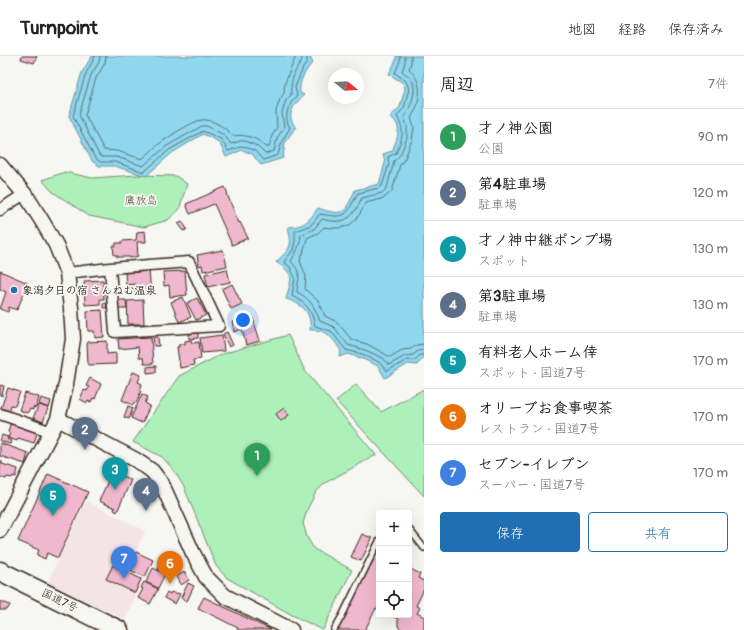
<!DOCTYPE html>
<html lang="ja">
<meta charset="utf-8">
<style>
body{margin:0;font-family:Pangolin,"Klee One",sans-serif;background:#f6f6f6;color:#222}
.controls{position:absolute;right:12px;bottom:12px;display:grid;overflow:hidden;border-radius:4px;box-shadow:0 4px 16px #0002}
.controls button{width:36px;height:36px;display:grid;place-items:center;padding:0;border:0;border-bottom:1px solid #e0e0e0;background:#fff;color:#222;font:20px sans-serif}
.compass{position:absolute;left:328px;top:12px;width:36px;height:36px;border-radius:50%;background:#fff;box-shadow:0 4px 16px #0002;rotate:108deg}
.you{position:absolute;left:243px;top:264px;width:14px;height:14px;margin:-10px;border:3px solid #fff;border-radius:50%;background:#1a73e8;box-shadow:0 0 0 6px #1a73e833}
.badge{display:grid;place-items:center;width:26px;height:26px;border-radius:50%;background:#1f6fb2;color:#fff;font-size:13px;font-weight:700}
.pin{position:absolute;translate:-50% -33px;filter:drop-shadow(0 1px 2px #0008)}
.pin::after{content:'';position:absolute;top:21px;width:14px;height:12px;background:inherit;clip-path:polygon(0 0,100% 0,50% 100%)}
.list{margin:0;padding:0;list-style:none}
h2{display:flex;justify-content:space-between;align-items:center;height:52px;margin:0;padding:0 16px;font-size:17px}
h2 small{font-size:13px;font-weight:400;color:#767676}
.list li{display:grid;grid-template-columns:26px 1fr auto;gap:12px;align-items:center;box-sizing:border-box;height:56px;padding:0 16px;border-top:1px solid #e0e0e0}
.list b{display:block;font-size:15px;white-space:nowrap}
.list p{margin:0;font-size:13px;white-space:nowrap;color:#767676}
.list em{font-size:13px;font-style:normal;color:#767676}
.actions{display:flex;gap:8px;padding:12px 16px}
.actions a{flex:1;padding:9px 0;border:1px solid #1f6fb2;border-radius:4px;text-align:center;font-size:14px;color:#1f6fb2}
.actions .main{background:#1f6fb2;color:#fff}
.icon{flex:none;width:22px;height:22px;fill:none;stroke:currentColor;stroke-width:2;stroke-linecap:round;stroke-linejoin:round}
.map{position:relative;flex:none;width:424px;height:574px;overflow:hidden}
header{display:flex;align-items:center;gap:24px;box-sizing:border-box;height:56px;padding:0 20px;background:#fff;border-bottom:1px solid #e0e0e0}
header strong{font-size:19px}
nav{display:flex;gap:22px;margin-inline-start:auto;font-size:14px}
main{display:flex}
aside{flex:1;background:#fff}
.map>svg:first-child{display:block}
.built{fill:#f4e3e7}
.green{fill:#adf0ba;stroke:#748d6c}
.water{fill:#8ed7ef;stroke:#6d929b}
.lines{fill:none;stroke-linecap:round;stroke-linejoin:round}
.shore{stroke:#5c6f72;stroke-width:1}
.building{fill:#f0b8ce;stroke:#3b2a1e}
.lane-casing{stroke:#3b2a1e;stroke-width:8}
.street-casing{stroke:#3b2a1e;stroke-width:13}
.secondary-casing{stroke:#3b2a1e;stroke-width:17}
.highway-casing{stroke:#3b2a1e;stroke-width:21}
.lane{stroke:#f6f6f2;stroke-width:5}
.street{stroke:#f6f6f2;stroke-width:10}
.secondary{stroke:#f6f6f2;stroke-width:14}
.highway{stroke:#f6f6f2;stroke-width:18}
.poi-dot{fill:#1f6fb2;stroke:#f6f6f2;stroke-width:1.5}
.labels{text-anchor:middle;stroke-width:3.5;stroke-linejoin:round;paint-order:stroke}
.park-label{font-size:11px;fill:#52523d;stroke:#f6f6f2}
.poi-label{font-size:11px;font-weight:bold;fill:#3b2a1e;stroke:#f6f6f2;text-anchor:start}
.street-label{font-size:11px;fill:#3b2a1e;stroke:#f6f6f2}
</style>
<header>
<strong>Turnpoint</strong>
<nav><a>地図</a><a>経路</a><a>保存済み</a></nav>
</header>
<main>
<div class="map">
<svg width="424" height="574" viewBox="0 0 424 574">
<rect width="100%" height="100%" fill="#f6f6f2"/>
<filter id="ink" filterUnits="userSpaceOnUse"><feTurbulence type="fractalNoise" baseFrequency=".025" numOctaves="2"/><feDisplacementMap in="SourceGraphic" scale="8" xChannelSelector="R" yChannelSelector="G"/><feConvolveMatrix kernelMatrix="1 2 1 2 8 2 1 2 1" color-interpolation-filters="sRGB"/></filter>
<g filter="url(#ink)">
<path class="built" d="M86,445L145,475L126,514L144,523L125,563L47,527Z"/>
<g class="green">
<path d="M65,116L92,122L137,119L176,120L187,128L179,154L168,164L144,171L89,160L53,136L42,124Z"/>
<path d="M288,279L305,315L376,399L325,427L316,436L308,452L303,467L307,481L314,493L352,514L323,574L292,559L227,522L216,510L184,431L173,413L162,401L133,386L179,320L222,298Z"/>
<path d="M356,328L381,356L424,333V440L336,345Z"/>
</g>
<g class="water">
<path d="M92,0H311V4L313,6C306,14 298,26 300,37L304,39C295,48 284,59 296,71L285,86L283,102L261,109L252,98L242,94L226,101L219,86L203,78L172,97L146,120L114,110H99L92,105L69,60L82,16Z"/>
<path d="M396,0H424V301L417,309L408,308L385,322L378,310L361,302L348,298L340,301L341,295C332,281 328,274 310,274C312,256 302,248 286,243C291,222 296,219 276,206C290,192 293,192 288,171C304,171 309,165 318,152C344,161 345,157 355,134L379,128L385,107L383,98L392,95C397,83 404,69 390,61L400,51L405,33L403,27L389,18L396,4Z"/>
</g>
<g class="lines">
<g class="shore">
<path d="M95,0L94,3L86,17L73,60L95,102L100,106H115L144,116L169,94L203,75L221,83L228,95L243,90L255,95L263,104L278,99L282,85L290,72C283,60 288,49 297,40L295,31L303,12L307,6V0"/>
<path d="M100,0L99,6L91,19L79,59L99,99L102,101H117L143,110L167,90L202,70H207L224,79L231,88L240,85H245L257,90L265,98L274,95L277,82L284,72L282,57L286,44L291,39C290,29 293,18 299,9C301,6 302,5 302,0"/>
<path d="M106,0L105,7L96,22L85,59L104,94L117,95L142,103C149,98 155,90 163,85C170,80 193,65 201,64C212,62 227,73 233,80C246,78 258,82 266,91H269L272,80L277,71L276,55L280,43L284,37L285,27L296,0"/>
<path d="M400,0V5L395,17L406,25L409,33L404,52L397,60C405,77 403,80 396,97L388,101L389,108L382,130L379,132L358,137C345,160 348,163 320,158L311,169L295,175V185L293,194L284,206L290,211L295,222L292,240C305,246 313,255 315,270L331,275L346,294L362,298L379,306L387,315L407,304H415L420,299H424"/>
<path d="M405,0V7L402,15C404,17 407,19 410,21C419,32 411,51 404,61L407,70V82L400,99L394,105L387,132L382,137L362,142C359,146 358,152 354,156C346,168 333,166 322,163L314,173L301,179C299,192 298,193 291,205C303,219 298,221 297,236C311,243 315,252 320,265L334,271L348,289L365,294L383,302L389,309L405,300L413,299L418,295L424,294"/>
<path d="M411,0V7L409,13C424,27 421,46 411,62L414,71L412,84L405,102L400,109L392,135L384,142L366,147C355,167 350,175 324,171L318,177L307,182L303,198L300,205L306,220L305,233L319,246L325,260L337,266L352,284L367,288L390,301L402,294L411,293L417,289L424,288"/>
</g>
</g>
<g class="building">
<path d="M22,0H37L34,7L21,3Z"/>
<path d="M225,131L228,138H227L239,167L240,166L248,182L232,189L214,148L190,158L186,148Z"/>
<path d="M182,165L187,173L184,175L178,167Z"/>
<path d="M145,175L146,186H137L138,200L130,202V201H117V199H114L113,190H116V187H122V185L136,184L137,176Z"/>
<path d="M223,194L227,210L203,215L202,209L199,210L197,199Z"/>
<path d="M227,213L230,226L208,231L205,218Z"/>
<path d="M0,215L28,227L17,254L9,251L8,256L0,253L6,236L0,233Z"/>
<path d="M149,215L151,236L135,237V228L126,229L125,217Z"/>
<path d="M185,215L187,239L170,241L169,229L164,230L163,216Z"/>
<path d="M103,224L104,243H100V248L85,249L84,225Z"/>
<path d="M232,228L242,248L231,253L222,233Z"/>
<path d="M183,241L191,261L179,266L171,246Z"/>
<path d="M197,242L206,259L196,264L187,247Z"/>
<path d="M118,244H126L127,253H118Z"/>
<path d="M143,244L144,268H128L127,245Z"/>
<path d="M103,247H106L107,252H103Z"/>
<path d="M102,254L104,281L95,282L94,275H88L87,255Z"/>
<path d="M252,259L260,285L246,289L242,273L234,276L232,266Z"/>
<path d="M227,276L233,289L229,291L223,278Z"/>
<path d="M198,277V282L189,283V278Z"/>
<path d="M222,279L224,295L202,297L200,282Z"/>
<path d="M151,281L153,308H144L143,302H139L138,291L119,293L118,283Z"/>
<path d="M153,281H158L159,290H154Z"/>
<path d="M191,284L192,287L199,286L201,303L193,304L194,309L180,312L177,291H179V288H185V285Z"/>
<path d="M107,285V298L116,297V308L88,309L87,286Z"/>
<path d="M156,310V316L147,317V311Z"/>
<path d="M133,316L141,319L138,326L142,328L140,335H141L136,347L134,346L133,349L122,344Z"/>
<path d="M90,322L101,328L95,343L93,342L91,346L88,345L87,347L80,343L84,334L87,335L89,331L86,330Z"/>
<path d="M0,329L4,330L2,340L0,339Z"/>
<path d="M8,332L20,336L15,350L11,349L9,355L1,352Z"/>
<path d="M25,337L39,341L36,352L33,351V354L30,353L27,357L19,354Z"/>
<path d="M142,338L148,341L145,347L150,350L142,367L131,362Z"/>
<path d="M41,342L51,345L49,352L39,348Z"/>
<path d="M39,349L48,352L43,366L33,362Z"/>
<path d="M128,350L133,352L129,363L124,361Z"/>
<path d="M284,352L289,359L281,365L276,358Z"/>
<path d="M11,365L38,374L34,387L18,382L17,385L8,382L10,377L8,376Z"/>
<path d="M2,379L8,381L7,383L11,385L10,388L0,385Z"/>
<path d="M0,387L28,397L25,408L0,400Z"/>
<path d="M0,405H2V408L18,413L16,421L13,420L12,422L7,421L6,423L0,421Z"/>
<path d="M110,414L131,424L117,456L114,454L115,452L99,445L111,418L109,417Z"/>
<path d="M48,418L88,436L58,502L47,497L45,503L37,499L39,494L18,485Z"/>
<path d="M362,478L372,482L361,505L351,501Z"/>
<path d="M379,492V554L376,552L365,574H338Z"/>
<path d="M136,496L153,504L145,521L128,513Z"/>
<path d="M163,502L171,505L169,510L173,512L170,519L158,513Z"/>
<path d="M113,509L141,523L135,537L106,523Z"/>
<path d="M153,512L165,518L158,532L146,526Z"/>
<path d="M409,512L420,518L418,522L424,525V533L416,550L420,552L417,557L424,561V574H401L398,570V563L389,559H409Z"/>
<path d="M185,516L189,524L181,529L177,520Z"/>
<path d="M144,526L158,533L150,548L138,542L143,533L141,532Z"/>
<path d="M188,527L194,530L187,545L181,542Z"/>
<path d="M167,536L170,538L171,536L176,538L177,537L180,538L175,548L164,542Z"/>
<path d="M204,541L271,574H237L238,572L198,552Z"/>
<path d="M0,545L10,549L7,554H0Z"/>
</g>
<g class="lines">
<g class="lane-casing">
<g id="lane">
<path d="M409,473L424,492"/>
<path d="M334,574L342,560L379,485"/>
</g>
</g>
<g class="street-casing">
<g id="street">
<path d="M0,154L24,138"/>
<path d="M67,217L110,212L189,206L219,270L115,276L110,212"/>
<path d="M0,358L52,376"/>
</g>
</g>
<g class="secondary-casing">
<g id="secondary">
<path d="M0,109L27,141L42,165L56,189L67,217L71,252L73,283L66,328L58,363L0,474"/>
<path d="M58,363L136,404L152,415L162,428L193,497L206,521L225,540L291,574"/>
</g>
</g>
<g class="highway-casing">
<path id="highway" d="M0,515L119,574"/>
</g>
<use href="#lane" class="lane"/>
<use href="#street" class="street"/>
<use href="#secondary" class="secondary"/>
<use href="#highway" class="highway"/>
</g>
</g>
<circle class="poi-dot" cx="14" cy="234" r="4"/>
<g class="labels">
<g class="park-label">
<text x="141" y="148">鷹放島</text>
</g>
<g class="poi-label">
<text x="22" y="238">象潟夕日の宿 さんねむ温泉</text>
</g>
<g class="street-label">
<text transform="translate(60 544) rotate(26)" y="4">国道7号</text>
</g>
</g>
</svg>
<div class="controls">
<button>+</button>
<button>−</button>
<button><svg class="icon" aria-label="locate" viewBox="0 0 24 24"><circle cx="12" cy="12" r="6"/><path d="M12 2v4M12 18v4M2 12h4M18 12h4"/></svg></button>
</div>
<svg class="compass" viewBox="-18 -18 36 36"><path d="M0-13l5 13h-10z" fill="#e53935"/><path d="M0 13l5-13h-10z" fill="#767676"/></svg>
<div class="you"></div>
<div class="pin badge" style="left:257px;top:420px;background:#2e9e5b">1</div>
<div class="pin badge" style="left:85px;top:394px;background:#5c6f8a">2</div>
<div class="pin badge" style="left:115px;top:434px;background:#0f9aa8">3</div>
<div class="pin badge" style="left:146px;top:455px;background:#5c6f8a">4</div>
<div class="pin badge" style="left:53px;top:460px;background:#0f9aa8">5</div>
<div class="pin badge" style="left:170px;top:528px;background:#e8710a">6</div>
<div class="pin badge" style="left:124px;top:523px;background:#3f7fe0">7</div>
</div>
<aside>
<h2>周辺<small>7件</small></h2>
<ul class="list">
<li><span class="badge" style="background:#2e9e5b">1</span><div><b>才ノ神公園</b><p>公園</p></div><em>90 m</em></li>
<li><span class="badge" style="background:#5c6f8a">2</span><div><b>第4駐車場</b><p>駐車場</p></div><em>120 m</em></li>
<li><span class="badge" style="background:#0f9aa8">3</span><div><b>才ノ神中継ポンプ場</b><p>スポット</p></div><em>130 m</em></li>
<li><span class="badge" style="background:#5c6f8a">4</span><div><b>第3駐車場</b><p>駐車場</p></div><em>130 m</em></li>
<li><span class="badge" style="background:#0f9aa8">5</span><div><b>有料老人ホーム倖</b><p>スポット · 国道7号</p></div><em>170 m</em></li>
<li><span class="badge" style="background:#e8710a">6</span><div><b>オリーブお食事喫茶</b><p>レストラン · 国道7号</p></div><em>170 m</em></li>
<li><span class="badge" style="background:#3f7fe0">7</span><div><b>セブン-イレブン</b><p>スーパー · 国道7号</p></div><em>170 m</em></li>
</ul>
<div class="actions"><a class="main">保存</a><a>共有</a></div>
</aside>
</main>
